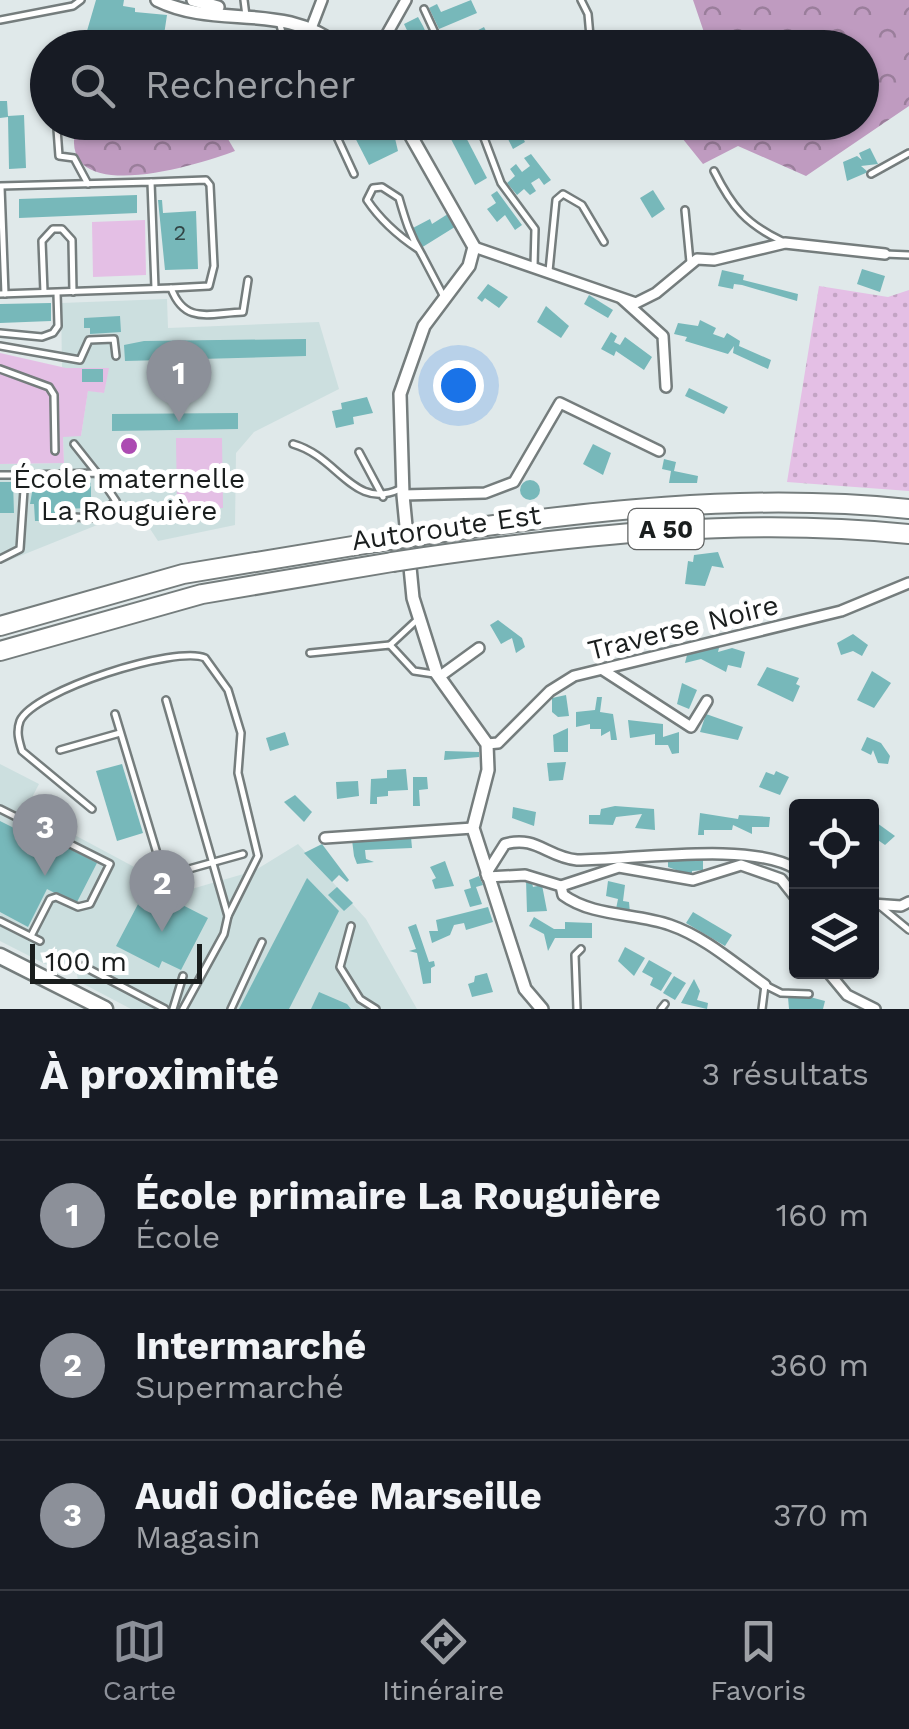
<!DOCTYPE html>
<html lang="fr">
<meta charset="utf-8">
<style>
body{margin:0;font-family:"Work Sans",sans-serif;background:#242831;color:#f1f3f6}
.controls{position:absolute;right:30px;bottom:30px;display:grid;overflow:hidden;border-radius:10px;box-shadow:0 2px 8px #0004}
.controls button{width:90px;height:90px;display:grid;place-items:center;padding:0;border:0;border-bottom:2px solid #363941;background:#171b24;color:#f1f3f6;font:50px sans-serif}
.scale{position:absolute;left:30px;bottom:25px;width:172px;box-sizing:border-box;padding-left:10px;border:5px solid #1a1e1e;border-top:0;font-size:28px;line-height:35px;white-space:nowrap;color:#1a1e1e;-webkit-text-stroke:8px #fff;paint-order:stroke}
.you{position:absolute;left:458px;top:385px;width:35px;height:35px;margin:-25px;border:8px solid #fff;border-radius:50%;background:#1a73e8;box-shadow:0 0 0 15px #1a73e833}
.badge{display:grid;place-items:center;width:65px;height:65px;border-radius:50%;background:#8c9099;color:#fff;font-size:32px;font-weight:700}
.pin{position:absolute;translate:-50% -82px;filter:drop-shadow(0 2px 5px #0008)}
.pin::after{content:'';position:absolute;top:52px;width:35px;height:30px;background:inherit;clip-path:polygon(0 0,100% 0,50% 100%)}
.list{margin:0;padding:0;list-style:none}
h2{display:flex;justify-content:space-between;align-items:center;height:130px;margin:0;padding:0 40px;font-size:42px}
h2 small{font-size:32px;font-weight:400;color:#9ea1a6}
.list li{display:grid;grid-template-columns:65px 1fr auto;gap:30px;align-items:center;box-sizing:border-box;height:150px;padding:0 40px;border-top:2px solid #363941}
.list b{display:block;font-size:38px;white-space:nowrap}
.list p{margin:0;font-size:32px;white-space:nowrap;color:#9ea1a6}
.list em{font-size:32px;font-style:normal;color:#9ea1a6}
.icon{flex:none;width:55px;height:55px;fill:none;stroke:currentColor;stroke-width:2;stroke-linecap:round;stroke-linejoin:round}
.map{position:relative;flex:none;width:909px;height:1009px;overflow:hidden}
.search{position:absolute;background:#171b24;box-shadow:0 2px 8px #0004;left:30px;right:30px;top:30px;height:110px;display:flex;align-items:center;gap:25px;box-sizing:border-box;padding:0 35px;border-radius:55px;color:#9ea1a6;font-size:38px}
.sheet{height:580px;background:#171b24}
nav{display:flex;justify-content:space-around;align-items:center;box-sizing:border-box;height:140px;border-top:2px solid #363941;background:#171b24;font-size:28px;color:#9ea1a6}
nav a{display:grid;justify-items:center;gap:5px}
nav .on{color:#8c9099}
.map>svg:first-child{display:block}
.built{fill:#ccdfdf}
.grass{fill:url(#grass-dots)}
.forest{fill:url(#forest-crowns)}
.garden{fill:#e4bfe5}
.building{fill:#77b8ba}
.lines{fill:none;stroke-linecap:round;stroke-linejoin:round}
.service-casing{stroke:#757d7d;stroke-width:10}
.minor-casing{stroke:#757d7d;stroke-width:14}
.tertiary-casing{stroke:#757d7d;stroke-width:16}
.secondary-casing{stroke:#757d7d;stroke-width:19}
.motorway-casing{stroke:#757d7d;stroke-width:22}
.service{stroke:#fff;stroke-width:5}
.minor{stroke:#fff;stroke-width:9}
.tertiary{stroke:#fff;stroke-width:11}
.secondary{stroke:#fff;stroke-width:14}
.motorway{stroke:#fff;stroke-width:18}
.motorway-bridge-casing{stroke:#757d7d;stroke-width:22;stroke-linecap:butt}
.motorway-bridge{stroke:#fff;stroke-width:18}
.poi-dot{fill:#ac4bb2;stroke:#fff;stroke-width:4}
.labels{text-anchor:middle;stroke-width:10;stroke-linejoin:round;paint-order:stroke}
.number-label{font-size:22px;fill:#314445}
.shield{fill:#fff;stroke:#5f6262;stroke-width:2.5}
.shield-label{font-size:25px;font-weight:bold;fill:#1a1e1e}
.poi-label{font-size:28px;fill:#1a1e1e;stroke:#fff}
.street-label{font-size:28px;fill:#1a1e1e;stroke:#fff}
</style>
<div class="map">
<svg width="909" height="1009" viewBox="0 0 909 1009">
<defs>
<pattern id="grass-dots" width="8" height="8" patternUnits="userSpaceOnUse" patternTransform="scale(2.5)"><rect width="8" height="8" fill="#e4bfe5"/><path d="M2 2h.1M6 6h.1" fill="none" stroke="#c3a4c4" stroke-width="1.8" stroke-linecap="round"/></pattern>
<pattern id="forest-crowns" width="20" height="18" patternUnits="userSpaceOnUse" patternTransform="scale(2.5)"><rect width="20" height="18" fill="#bf9bc0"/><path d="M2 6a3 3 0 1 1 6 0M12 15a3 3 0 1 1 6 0" fill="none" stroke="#9a7e9b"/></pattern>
</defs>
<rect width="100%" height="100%" fill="#e0e9ea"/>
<g class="built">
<path d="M167,299L168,328L319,322L339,389L254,432L236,453L235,525L158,541L137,509L0,564V464L64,463L63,436H81L88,390L104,393L62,367L61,303Z"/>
<path d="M0,764L39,784L26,809L181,892L254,871L298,844L366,919L417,1009H131L78,981L77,974L59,964L55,969L0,941Z"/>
</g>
<path class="grass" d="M819,286L888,297L909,290V491L787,482Z"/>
<g class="forest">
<path d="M693,0H909V106L806,176L738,146L703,164L670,123L862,122V48L709,47Z"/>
<path d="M218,122L235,151C199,165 51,211 77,123Z"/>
</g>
<g class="garden">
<path d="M145,220L146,275L93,277L92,222Z"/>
<path d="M0,353L66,368H109L104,393L88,391L81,436L63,437L64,463L0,464Z"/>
<path d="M176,438H222L223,508H177Z"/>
</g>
<g class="building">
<path d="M96,0H124L123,6L135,8V12L167,15L162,48H135L136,37L115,34L113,48H82Z"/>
<path d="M471,0L477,13L439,29L429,8L437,4L441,12Z"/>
<path d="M418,17L423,26L433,48H415L413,43L404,24Z"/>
<path d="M484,27L492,43L482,48H444Z"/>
<path d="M0,101H7L8,116L24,115L26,168L9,169L8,117L0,118Z"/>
<path d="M347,122H383L394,134L398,151L369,165Z"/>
<path d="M442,122H458L487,178L475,185Z"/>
<path d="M506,122H515L525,142L513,149L503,129L508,127Z"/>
<path d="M870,148L878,164L861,166L868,172L847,181L843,162L857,156L862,160L859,153Z"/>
<path d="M531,154L551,180L544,185L539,178L531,183L536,191L530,195L524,189L517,195L507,183L515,176L510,169L516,164L522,172L530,166L524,158Z"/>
<path d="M653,190L665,209L652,218L640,198Z"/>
<path d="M497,191L522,225L515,230L505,215L497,222L487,209L496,203L491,195Z"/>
<path d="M137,195V213L19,218V199Z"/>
<path d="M158,200H162L163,213L196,211L198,269L165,270Z"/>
<path d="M451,212L458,225L421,248L411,229L430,219L432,224Z"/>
<path d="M862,269L885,276L880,292L857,284Z"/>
<path d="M722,270L744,275L743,280L798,294L797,301L742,285L734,284L733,289L718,286Z"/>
<path d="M488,284L508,297L499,308L485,298L482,302L477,298Z"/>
<path d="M589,295L613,310L608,318L584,304Z"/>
<path d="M51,303V321L0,323V304Z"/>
<path d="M546,306L569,326L561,338L537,322Z"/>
<path d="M120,316L121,332L90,334V328H84V318Z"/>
<path d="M700,320L716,328L713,334L724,338L727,333L740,341L739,346L771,360L768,369L733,353L734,346L728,354L685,341L687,337L674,334L678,323L698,326Z"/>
<path d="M611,332L617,336L614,342L620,345L625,337L652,357L644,370L616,351L614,356L601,349Z"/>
<path d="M306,339V356L125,361L124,345L144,341Z"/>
<rect x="82" y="369" width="21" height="13"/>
<path d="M689,388L728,407L724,414L685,396Z"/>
<path d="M367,397L373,413L353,417L354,424L336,428L332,411L342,409L341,403Z"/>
<path d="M238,413V429L112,431V414Z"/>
<path d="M593,444L611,453L603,475L583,464Z"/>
<path d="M664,459L676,462L674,471L698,476L697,483H669L671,471L662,469Z"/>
<circle cx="530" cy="490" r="10"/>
<path d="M91,480V508L62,509V521H35L34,504H30L34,481Z"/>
<path d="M0,482H13L14,513H0Z"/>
<path d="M718,552L724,568L712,566L705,586L685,584L688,561L693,562L694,555Z"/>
<path d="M498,620L522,638L525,647L516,653L512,638L501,644L490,625Z"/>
<path d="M853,634L868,645L862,656L853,651L841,655L837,643Z"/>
<path d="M720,644L718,652L732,648L745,652L741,668L728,665L726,672L701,659L685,663L687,655Z"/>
<path d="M767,667L799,678L796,684L800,686L793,702L757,685Z"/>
<path d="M872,671L891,683L874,708L857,700Z"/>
<path d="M682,683L697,690L689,709L677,704Z"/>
<path d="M566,695L569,716L558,717L552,712V698Z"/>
<path d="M597,697H602L600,712L613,714L617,740H611L610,731L601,736V729H590V724L576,727V712L595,710Z"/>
<path d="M706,714L743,727L738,740L700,732Z"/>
<path d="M628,720L663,724V737L679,732V753L672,754L668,745H655V734L630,738Z"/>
<path d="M568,728V752H554L553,735Z"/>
<path d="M285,732L289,745L270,751L266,738Z"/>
<path d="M867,737L881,743L890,756L888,764L878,763L873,750L871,755L861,750Z"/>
<path d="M445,751L479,752V757L444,760Z"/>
<path d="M566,762L563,780L549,781L547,763Z"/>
<path d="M122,764L143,833L117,841L96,771Z"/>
<path d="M406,769L408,790L388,791V796L377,797V804H370L371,779L387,778V770Z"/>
<path d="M776,771L789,777L780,795L759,787L766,772L774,775Z"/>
<path d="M413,777H427L428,789L419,790L420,806H413Z"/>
<path d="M358,781L359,796L337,799L336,782Z"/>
<path d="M295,795L312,812L304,822L284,802Z"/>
<path d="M615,806L654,809L655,830L635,828L642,814L616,817L613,825L589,824V815H600L601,809Z"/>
<path d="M513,807L536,812L534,826L512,818Z"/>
<path d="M700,813L738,819L739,815L770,817L769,827H752V834L733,825L732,830H704V835H698Z"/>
<path d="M0,821L30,836L33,830L97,863L76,904L47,889L28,927L0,912Z"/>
<path d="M877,823L895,836L885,845L872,836Z"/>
<path d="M411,837L412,848L365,850L366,859L374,862L357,864L354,856L352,840Z"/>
<path d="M322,844L349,880L347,882L339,875L332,882L304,853Z"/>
<path d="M703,860V870L692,871V876L668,867V861Z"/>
<path d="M445,861L454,886L435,889L432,880L436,878L430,867Z"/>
<path d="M479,876L483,885L476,887L482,904L470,907L464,890L471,888L469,880Z"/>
<path d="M307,878L339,911L289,1009H239Z"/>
<path d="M531,879L533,887L542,885L547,911L527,912L526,880Z"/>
<path d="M608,881L625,885L623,901L629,902L630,913L616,909L618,899L606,896Z"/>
<path d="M147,887L208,918L181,970L162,961L159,968L116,946Z"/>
<path d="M337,887L353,903L344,911L328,895Z"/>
<path d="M488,907L493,922L466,930L464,923L454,925L450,935L432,943L429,931H438L436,920Z"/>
<path d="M693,912L732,935L725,946L686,923Z"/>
<path d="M534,917L554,929H565V922L592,923V938H555L548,951L544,934L529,926Z"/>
<path d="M416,924L429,962L434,961L435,966L431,968V983L423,984L417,953L409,951L416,949L408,927Z"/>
<path d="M625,947L645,958L634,976L618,961Z"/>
<path d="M649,960L672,973L661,991L650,985L653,978L642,972Z"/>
<path d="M487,973L493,992L472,997L468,984L474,982L475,976Z"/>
<path d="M674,976L686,983L675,1000L663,993Z"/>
<path d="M694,979L700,991L697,1000L708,1003L707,1009L681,1003Z"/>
<path d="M319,992L347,1004L351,1009H311Z"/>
<path d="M788,997H810L825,1001L823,1009H789Z"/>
</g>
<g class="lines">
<g class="service-casing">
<g id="service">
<path d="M244,0L246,16"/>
<path d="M581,0L588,14L591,48"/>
<path d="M424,9L442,48"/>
<path d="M0,20L73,6L81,0"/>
<path d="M279,21L286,48"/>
<path d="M330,122L354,174"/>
<path d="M478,122L501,183L535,229L534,266"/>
<path d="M57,129L59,156L74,158L88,184"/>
<path d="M714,171C732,207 746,224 782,241"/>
<path d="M871,174L909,153"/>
<path d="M151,182L206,180L210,185L214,266L209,286L171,288"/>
<path d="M0,186L151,182L155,288"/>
<path d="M1,187L5,294"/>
<path d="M685,210L690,262"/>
<path d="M418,249C397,235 381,221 367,200L373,188L382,187L399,198C405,219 410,236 422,255L444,297"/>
<path d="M885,254L909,255"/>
<path d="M549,271L556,200L563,194L582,205L604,242"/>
<path d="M44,292L42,241L53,229H62L72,240L73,292"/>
<path d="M0,294L171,288C185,325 209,313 243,312L248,280"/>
<path d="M0,333L42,337L53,333L58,326L57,293"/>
<path d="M0,346L80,360L89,340L114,339L116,356"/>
<path d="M0,369L49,387L54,395L55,451"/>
<path d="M74,444L97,473"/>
<path d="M293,444C339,457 353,511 400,489"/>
<path d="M359,452L383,497"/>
<path d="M0,475H25"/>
<path d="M0,559L20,549L25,475L97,473L116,501L95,518L73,517"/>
<path d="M390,645L419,618"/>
<path d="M310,653L390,645L414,671L434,674"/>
<path d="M166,700L228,916L224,934L183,1009"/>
<path d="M115,714L162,870L171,874L243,854"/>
<path d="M60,750L120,733"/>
<path d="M0,809L110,864L90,904L78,907L56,897L50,899L31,936"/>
<path d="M92,809L22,751C19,741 16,732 20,721C34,690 177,645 205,658L228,690L241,733L238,773L258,856L228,916"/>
<path d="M881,907L909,930"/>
<path d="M0,921L40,941"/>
<path d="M351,926L340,967L360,999L376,1009"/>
<path d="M83,966L165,1009"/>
<path d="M173,1009L183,976"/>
<path d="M231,1009L262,942"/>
<path d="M577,1009L575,955L581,949"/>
<path d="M661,1009L665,1004"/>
<path d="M762,1009L765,985L781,993L809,994"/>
</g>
</g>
<g class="minor-casing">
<g id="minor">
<path d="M312,26L322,0"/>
<path d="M379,48L406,0"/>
<path d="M474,247L636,303L656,293L697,259L714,260L785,243L885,254"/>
<path d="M622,299L663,336L666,387"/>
<path d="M403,495L485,493L514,482L560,403L659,451"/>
<path d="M603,670L691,727L707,701"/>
<path d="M439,677L479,648"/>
<path d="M487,744L498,743L550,691L574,676L841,611L909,583"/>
<path d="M325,838L473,828"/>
<path d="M486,874L505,844C536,835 547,857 577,860C633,860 751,841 796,869"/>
<path d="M487,877L525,875L561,886L563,895C593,917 637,913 670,925C705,937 735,964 765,985"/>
<path d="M561,886L619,867L693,880L741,865L781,879L796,898"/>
<path d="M872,904L901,906L909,902"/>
<path d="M828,972L847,995L875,1009"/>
</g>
</g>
<g class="tertiary-casing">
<g id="tertiary">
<path d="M157,0C218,30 282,0 342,48"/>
<path d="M193,0L218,7"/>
<path d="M403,122L474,247L469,266L424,326L400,394L403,495L413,598L437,674L487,744L488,770L473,828L525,989L542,1009"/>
</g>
</g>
<g class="secondary-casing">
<path id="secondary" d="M0,956L105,1009"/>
</g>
<g class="motorway-casing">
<g id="motorway">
<path d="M423,535C584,511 746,492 909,509"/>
<path d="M425,557C586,534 746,517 909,534"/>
<path d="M0,626L183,574L389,540"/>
<path d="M0,651L202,594L392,562"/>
</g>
</g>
<use href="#service" class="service"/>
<use href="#minor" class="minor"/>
<use href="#tertiary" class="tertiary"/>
<use href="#secondary" class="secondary"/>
<use href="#motorway" class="motorway"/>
<g class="motorway-bridge-casing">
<g id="motorway-bridge">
<path d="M389,540L423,535"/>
<path d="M392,562L425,557"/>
</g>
</g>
<use href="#motorway-bridge" class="motorway-bridge"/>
</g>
<circle class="poi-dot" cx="129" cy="446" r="10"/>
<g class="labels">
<g class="number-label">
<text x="180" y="240">2</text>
</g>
<rect class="shield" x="628.5" y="509" width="75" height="40" rx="8"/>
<g class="shield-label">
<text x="666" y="538">A 50</text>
</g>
<g class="poi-label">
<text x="129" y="488">École maternelle<tspan x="129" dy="32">La Rouguière</tspan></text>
</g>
<g class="street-label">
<text transform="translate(446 527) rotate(-8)" y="10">Autoroute Est</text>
<text transform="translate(683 627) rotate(-14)" y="10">Traverse Noire</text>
</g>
</g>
</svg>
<div class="controls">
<button><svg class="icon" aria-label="locate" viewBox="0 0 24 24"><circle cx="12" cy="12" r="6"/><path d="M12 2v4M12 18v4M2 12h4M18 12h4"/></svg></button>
<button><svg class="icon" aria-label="layers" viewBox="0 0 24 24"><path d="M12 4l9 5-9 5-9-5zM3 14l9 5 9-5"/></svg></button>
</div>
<div class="scale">100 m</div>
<div class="you"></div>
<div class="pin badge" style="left:179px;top:422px">1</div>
<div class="pin badge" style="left:162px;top:932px">2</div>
<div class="pin badge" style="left:45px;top:876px">3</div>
<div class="search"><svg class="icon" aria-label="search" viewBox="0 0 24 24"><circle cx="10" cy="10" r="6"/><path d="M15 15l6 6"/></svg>Rechercher</div>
</div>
<section class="sheet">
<h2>À proximité<small>3 résultats</small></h2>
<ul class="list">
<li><span class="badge">1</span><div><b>École primaire La Rouguière</b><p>École</p></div><em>160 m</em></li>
<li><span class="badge">2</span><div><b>Intermarché</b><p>Supermarché</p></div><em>360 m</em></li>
<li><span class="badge">3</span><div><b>Audi Odicée Marseille</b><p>Magasin</p></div><em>370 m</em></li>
</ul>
</section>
<nav>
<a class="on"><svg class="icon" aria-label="map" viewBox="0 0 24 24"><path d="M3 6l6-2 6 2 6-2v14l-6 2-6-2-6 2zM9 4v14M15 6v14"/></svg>Carte</a>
<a><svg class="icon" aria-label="directions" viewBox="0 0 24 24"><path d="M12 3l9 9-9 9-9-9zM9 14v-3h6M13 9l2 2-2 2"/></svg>Itinéraire</a>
<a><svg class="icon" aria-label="saved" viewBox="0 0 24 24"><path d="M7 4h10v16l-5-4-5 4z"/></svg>Favoris</a>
</nav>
